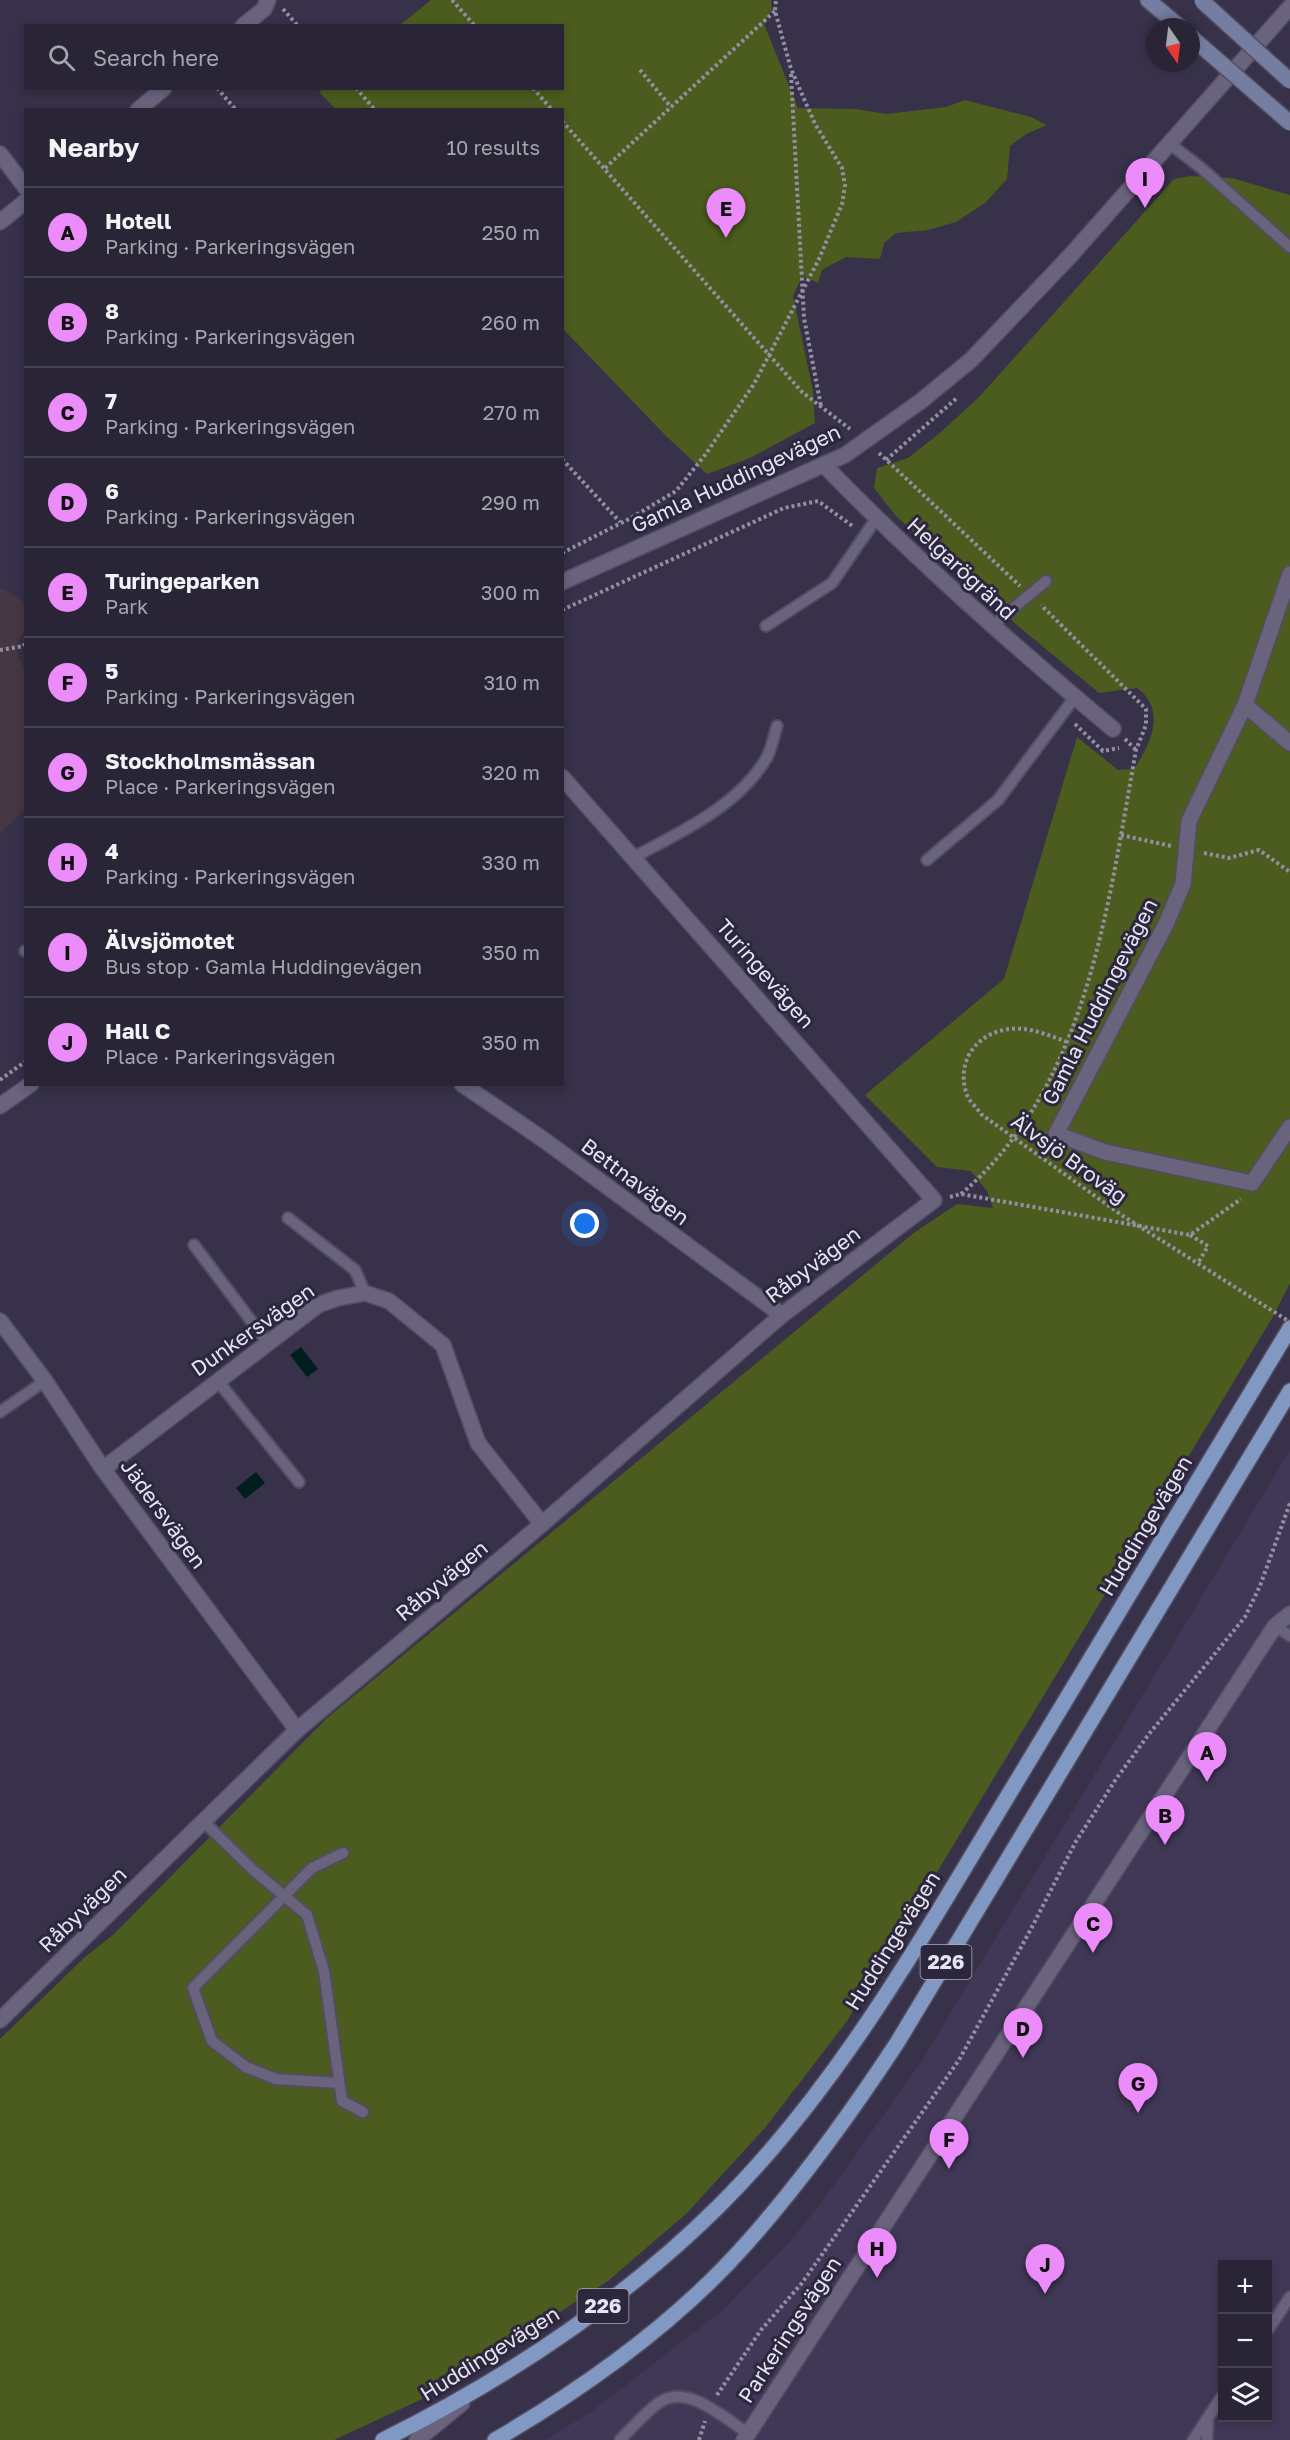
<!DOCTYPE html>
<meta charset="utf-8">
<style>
body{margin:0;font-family:"Golos Text",sans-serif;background:#312d3f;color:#f1f3f6}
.controls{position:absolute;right:18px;bottom:18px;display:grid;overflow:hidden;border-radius:0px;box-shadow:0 3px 9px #0003}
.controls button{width:54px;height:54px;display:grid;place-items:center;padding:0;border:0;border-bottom:2px solid #454252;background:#292537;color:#f1f3f6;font:30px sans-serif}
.compass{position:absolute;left:1146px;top:18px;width:54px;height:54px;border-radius:50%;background:#292537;box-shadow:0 3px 9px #0003;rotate:166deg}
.you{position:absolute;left:585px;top:1224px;width:21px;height:21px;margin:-15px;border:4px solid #fff;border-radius:50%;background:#1a73e8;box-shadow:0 0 0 9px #1a73e833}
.badge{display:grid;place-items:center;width:39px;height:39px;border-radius:50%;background:#ec8cfa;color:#111;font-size:20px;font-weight:700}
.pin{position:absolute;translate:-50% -50px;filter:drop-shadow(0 2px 3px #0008)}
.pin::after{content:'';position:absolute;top:32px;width:21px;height:18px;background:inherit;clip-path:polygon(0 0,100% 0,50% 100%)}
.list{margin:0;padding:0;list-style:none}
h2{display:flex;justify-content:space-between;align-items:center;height:78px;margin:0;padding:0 24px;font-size:26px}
h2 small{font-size:20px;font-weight:400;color:#a5a5ad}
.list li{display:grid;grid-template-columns:39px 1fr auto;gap:18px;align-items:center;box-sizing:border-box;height:90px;padding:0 24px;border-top:2px solid #454252}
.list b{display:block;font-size:22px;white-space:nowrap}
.list p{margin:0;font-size:20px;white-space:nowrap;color:#a5a5ad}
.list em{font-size:20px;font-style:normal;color:#a5a5ad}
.icon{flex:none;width:33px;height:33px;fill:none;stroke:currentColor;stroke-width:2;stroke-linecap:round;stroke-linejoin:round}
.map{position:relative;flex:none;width:1290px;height:2440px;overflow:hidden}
.search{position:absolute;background:#292537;box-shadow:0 3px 9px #0003;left:24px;top:24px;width:540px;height:66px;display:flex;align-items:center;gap:15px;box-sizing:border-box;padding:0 21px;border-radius:0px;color:#a5a5ad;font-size:22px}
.panel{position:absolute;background:#292537;box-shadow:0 3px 9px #0003;left:24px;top:108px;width:540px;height:978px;border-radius:0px}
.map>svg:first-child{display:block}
.built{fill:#403856;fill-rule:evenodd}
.education{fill:#463744}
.green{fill:#4b5c1e}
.water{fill:#011e1f}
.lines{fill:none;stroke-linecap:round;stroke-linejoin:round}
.service-casing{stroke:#524d61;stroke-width:14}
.minor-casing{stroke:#524d61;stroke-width:18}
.tertiary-casing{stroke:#524d61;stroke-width:18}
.secondary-casing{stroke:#524d61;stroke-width:18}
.primary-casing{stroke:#524d61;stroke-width:18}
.path{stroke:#948fa3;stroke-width:4;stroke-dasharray:3 3;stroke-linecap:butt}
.service{stroke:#69637e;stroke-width:10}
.minor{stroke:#69637e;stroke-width:15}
.tertiary{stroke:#69637e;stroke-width:15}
.secondary{stroke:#757ea0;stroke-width:15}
.primary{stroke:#8098c2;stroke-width:15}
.secondary-bridge-casing{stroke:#524d61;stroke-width:18;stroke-linecap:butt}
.path-bridge{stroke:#948fa3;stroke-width:4;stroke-dasharray:3 3;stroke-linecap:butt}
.secondary-bridge{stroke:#757ea0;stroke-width:15}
.labels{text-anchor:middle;stroke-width:6;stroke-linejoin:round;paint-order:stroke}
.shield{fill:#2d273e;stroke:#aeabbd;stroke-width:1.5}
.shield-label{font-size:20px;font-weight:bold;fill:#e6e3f3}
.street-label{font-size:21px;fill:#e6e3f3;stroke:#2d273e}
</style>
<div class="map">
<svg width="1290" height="2440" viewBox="0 0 1290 2440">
<rect width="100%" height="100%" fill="#373149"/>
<path class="built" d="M1290,1450V2440H545L591,2412L724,2309L791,2240L821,2203L923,2059ZM1222,2264H1268V2418H1222Z"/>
<path class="education" d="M2,588L25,603V629L17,644L18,658L26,671V808L0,833V590Z"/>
<g class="green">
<path d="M431,0H771L772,10L764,24L798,108L856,109L886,114L946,107L965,100L1031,117L1047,125L1026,134L1010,146L1007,179L985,203L956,222L928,230L896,233L884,243L880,259L846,257L822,270L818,283L802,276L793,296L813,391L815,423L750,458L707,474L666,436L563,329L562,110L336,109L319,92L323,88H562V26L400,25Z"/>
<path d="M1190,176L1232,178L1290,195V1283L1271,1320L847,2021L765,2128L687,2213L608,2281L433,2394L334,2440H0V2039L85,1957L114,1934L327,1718L915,1232L957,1204L993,1208L987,1191L971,1171L937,1167L865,1095L1004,979L1077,737L1118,770L1134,769C1151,743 1167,710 1137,688L1099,693L1018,626L895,515L874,488L877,468L908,458L941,432L980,396L1174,179Z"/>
</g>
<g class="water">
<path d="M301,1347L318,1369L307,1377L290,1355Z"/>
<path d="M256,1472L265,1483L245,1499L236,1488Z"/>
</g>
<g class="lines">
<g class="service-casing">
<g id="service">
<path d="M1170,144L1200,167L1290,247"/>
<path d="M766,626L832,583L876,519"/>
<path d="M991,627L1046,581"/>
<path d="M634,857C681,832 740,805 767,757C772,748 774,735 777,726"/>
<path d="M927,860L998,800L1075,697"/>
<path d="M25,951H26"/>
<path d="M288,1218L355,1270L365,1293"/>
<path d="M194,1245L267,1342"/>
<path d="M217,1380L299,1482"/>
<path d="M0,1412L45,1381"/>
<path d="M1275,1626L1290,1636"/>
<path d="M204,1822L252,1869L307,1915L324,1971L342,2101L363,2112"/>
<path d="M339,2083L276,2079L246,2067L212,2041L193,1988L312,1868L343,1853"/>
<path d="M1268,2330L1290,2297"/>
<path d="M620,2440C632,2428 644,2414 657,2404C686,2381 723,2418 748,2433"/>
<path d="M1193,2440L1222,2396"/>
<path d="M1207,2440L1208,2418"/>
</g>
</g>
<g class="minor-casing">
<g id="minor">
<path d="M243,26L264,9L268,0"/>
<path d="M138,110L164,88"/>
<path d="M0,154L26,188"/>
<path d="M0,222L26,201"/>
<path d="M824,465C915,559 1013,645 1113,729"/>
<path d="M1290,574L1245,705L1290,743"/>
<path d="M1245,705L1189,821L1183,884L1166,924L1056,1134L1105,1152L1252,1183L1290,1127"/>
<path d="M462,1084L544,1140L782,1315"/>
<path d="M0,1321L45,1381L103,1469L297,1730"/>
<path d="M103,1469L318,1305L338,1298L365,1293L389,1301L443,1345L478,1443L542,1524"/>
<path d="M0,2020L297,1730L542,1524L782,1315L934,1200L562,777"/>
<path d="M744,2440L1275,1626L1290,1614"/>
</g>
</g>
<g class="tertiary-casing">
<g id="tertiary">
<path d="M562,582L845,455L921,401L971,360L1071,255L1290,7"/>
<path d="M0,1106L31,1084"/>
<path d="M417,2440L462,2403"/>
</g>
</g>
<g class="secondary-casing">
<path id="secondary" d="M1148,0L1180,27"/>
</g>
<g class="primary-casing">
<g id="primary">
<path d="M383,2440C506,2379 620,2304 719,2206C837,2089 920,1941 1006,1799C1100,1642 1195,1485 1290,1328"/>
<path d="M495,2440C586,2387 676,2323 746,2244C802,2181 851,2113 897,2043L1290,1391"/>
</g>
</g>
<g class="path">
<path d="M452,0L475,26"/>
<path d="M283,9L298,26"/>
<path d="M640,70L671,107"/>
<path d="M791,74L804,318L821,406"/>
<path d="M217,88L236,110"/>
<path d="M356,88L375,110"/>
<path d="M533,88L552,110"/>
<path d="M562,121L802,392L850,429"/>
<path d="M605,168L775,11"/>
<path d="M879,453L1020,586"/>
<path d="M562,459L620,522"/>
<path d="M886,460L958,397"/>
<path d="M562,553L631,518L676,491L705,455L754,384L819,259L842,204L845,185L842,168L815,124L791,69L775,11L776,0"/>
<path d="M562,610L784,508L818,501L854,527"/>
<path d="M0,650L24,646L26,639"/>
<path d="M1075,724L1103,751L1119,748"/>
<path d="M1125,739L1136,750"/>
<path d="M1121,835L1171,846"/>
<path d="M1204,853L1229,858L1259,850L1290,872"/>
<path d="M0,1080L26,1061"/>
<path d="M961,1194C1088,1086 1108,905 1136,750L1146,725V709L1041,605"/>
<path d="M950,1197L961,1194L1190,1235L1241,1199"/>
<path d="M1190,1235L1208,1246L1198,1263"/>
<path d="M717,2395L761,2330L802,2283L959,2060L1031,1929L1075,1843L1116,1779L1149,1734L1245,1617L1260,1586L1290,1503"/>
<path d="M699,2440L705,2421"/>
</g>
<use href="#service" class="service"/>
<use href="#minor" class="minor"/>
<use href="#tertiary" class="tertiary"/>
<use href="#secondary" class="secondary"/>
<use href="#primary" class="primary"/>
<g class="secondary-bridge-casing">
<g id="secondary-bridge">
<path d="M1202,1L1290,81"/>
<path d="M1191,37L1290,123"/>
</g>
</g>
<path class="path-bridge" d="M1067,1042C1048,1035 1026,1025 1004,1030C973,1036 956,1065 967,1095C970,1102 977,1108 981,1114L1123,1216L1290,1322"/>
<use href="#secondary-bridge" class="secondary-bridge"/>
</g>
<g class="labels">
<g class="shield">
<rect x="920.5" y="1945" width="51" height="34" rx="4.5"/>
<rect x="577.5" y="2289" width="51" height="34" rx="4.5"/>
</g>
<g class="shield-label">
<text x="946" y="1969">226</text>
<text x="603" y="2313">226</text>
</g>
<g class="street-label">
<text transform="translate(736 479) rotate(-25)" y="7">Gamla Huddingevägen</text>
<text transform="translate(961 569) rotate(43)" y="7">Helgarögränd</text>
<text transform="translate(765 974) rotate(49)" y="7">Turingevägen</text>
<text transform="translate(1100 1002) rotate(-63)" y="7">Gamla Huddingevägen</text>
<text transform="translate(1069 1159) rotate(36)" y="7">Älvsjö Broväg</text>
<text transform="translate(635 1182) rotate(37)" y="7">Bettnavägen</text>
<text transform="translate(813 1265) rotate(-37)" y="7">Råbyvägen</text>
<text transform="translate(253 1330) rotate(-35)" y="7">Dunkersvägen</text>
<text transform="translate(163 1514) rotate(54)" y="7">Jädersvägen</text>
<text transform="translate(1146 1526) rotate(-59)" y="7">Huddingevägen</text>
<text transform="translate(442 1581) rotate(-40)" y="7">Råbyvägen</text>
<text transform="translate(83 1910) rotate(-44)" y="7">Råbyvägen</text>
<text transform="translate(893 1941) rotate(-58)" y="7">Huddingevägen</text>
<text transform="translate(790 2330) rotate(-57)" y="7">Parkeringsvägen</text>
<text transform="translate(490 2354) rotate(-32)" y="7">Huddingevägen</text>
</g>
</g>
</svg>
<div class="controls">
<button>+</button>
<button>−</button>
<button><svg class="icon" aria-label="layers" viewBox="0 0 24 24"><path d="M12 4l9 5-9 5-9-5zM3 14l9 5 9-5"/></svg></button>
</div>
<svg class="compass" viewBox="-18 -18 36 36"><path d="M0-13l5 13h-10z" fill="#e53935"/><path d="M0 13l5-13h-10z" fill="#a5a5ad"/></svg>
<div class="you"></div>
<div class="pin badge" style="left:1207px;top:1782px">A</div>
<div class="pin badge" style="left:1165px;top:1845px">B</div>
<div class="pin badge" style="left:1093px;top:1953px">C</div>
<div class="pin badge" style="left:1023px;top:2058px">D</div>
<div class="pin badge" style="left:726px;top:238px">E</div>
<div class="pin badge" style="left:949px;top:2169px">F</div>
<div class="pin badge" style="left:1138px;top:2113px">G</div>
<div class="pin badge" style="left:877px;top:2278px">H</div>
<div class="pin badge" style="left:1145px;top:208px">I</div>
<div class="pin badge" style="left:1045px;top:2294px">J</div>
<div class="search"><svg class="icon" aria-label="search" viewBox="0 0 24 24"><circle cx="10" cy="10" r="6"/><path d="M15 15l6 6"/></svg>Search here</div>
<section class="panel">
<h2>Nearby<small>10 results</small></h2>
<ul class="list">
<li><span class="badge">A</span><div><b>Hotell</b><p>Parking · Parkeringsvägen</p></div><em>250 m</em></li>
<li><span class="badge">B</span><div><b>8</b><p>Parking · Parkeringsvägen</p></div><em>260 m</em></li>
<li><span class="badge">C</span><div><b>7</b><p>Parking · Parkeringsvägen</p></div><em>270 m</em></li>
<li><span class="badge">D</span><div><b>6</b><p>Parking · Parkeringsvägen</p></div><em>290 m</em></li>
<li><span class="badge">E</span><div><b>Turingeparken</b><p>Park</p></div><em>300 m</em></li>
<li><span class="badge">F</span><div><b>5</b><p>Parking · Parkeringsvägen</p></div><em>310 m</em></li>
<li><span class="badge">G</span><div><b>Stockholmsmässan</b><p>Place · Parkeringsvägen</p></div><em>320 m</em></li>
<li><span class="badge">H</span><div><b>4</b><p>Parking · Parkeringsvägen</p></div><em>330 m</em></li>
<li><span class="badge">I</span><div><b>Älvsjömotet</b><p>Bus stop · Gamla Huddingevägen</p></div><em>350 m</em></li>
<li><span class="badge">J</span><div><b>Hall C</b><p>Place · Parkeringsvägen</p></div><em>350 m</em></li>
</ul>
</section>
</div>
